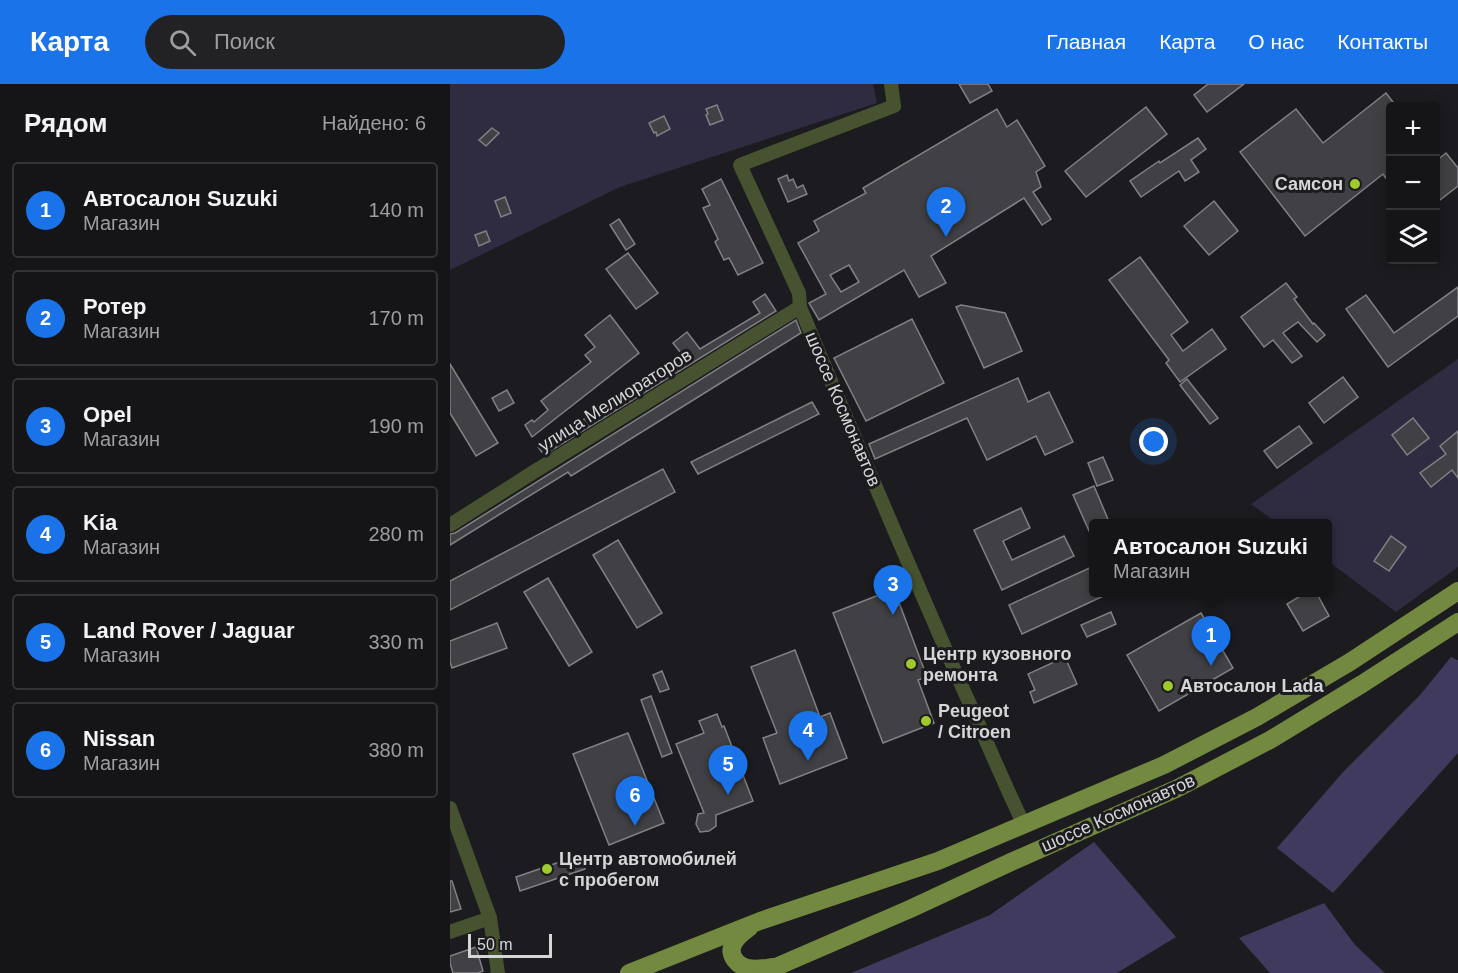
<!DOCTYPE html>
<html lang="ru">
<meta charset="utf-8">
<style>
body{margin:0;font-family:Helvetica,sans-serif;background:#222124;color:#f1f3f6}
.controls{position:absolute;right:18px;top:18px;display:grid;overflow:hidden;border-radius:6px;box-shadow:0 3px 15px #0003}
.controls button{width:54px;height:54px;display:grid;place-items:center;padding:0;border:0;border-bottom:2px solid #343336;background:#151417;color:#f1f3f6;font:30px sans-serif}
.scale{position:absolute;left:18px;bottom:15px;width:84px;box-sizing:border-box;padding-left:6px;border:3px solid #d6d5d8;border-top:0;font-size:16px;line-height:21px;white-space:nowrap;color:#d6d5d8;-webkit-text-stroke:4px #1c1b1f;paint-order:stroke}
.you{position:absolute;left:704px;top:358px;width:21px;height:21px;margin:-15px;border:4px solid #fff;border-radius:50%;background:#1a73e8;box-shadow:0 0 0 9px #1a73e833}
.badge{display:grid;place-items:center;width:39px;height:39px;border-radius:50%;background:#1a73e8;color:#fff;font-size:20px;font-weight:700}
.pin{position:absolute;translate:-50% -50px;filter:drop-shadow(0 2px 3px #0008)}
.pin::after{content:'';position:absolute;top:32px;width:21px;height:18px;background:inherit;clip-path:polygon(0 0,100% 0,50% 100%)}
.popup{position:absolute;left:639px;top:435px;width:243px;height:78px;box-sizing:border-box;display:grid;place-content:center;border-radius:6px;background:#151417;filter:drop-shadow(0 2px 4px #0005);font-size:20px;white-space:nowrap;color:#9d9ea1}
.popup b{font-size:22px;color:#f1f3f6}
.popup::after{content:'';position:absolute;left:50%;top:100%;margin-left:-12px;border:12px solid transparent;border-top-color:#151417}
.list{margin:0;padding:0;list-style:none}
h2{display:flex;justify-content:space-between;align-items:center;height:78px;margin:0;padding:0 24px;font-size:26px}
h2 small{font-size:20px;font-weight:400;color:#9d9ea1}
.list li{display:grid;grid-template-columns:39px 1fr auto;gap:18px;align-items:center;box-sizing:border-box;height:96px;margin:0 12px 12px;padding:0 12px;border:2px solid #343336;border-radius:6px}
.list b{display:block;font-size:22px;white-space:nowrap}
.list p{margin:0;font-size:20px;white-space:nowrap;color:#9d9ea1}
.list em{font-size:20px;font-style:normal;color:#9d9ea1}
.icon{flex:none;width:33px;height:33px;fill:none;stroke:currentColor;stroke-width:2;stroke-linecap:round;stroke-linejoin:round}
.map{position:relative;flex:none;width:1008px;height:889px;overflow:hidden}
header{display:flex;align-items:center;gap:36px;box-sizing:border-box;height:84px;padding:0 30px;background:#1a73e8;color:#fff}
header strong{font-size:28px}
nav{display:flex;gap:33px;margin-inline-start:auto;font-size:21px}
.search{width:420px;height:54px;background:#222124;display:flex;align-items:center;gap:15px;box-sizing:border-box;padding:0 21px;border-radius:33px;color:#9d9ea1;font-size:22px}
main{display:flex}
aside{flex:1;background:#151417}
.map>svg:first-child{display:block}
.green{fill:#2f2b41}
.forest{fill:#403a5e}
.building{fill:#414044;stroke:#818084;stroke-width:1.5;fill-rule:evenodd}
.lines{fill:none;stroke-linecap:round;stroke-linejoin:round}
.street{stroke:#475330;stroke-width:14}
.primary{stroke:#72893f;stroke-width:18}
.poi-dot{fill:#a0c92c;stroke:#1c1b1f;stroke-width:2}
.labels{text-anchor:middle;stroke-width:6;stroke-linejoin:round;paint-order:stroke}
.poi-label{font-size:18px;font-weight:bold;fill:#d6d5d8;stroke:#1c1b1f;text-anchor:start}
.street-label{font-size:18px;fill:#d6d5d8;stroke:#1c1b1f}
</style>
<header>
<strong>Карта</strong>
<div class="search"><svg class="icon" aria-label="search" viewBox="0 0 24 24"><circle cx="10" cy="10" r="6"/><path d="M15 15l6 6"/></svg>Поиск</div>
<nav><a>Главная</a><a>Карта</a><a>О нас</a><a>Контакты</a></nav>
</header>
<main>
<aside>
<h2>Рядом<small>Найдено: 6</small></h2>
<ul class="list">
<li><span class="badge">1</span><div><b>Автосалон Suzuki</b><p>Магазин</p></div><em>140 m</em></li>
<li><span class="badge">2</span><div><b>Ротер</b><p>Магазин</p></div><em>170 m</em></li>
<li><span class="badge">3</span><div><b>Opel</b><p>Магазин</p></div><em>190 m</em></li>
<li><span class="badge">4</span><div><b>Kia</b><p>Магазин</p></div><em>280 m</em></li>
<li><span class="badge">5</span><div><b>Land Rover / Jaguar</b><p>Магазин</p></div><em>330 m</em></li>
<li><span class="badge">6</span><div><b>Nissan</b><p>Магазин</p></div><em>380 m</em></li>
</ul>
</aside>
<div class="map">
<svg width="1008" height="889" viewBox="0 0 1008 889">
<rect width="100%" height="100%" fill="#1c1b1f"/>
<g class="green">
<path d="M0,0H423L427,19L170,103L0,186Z"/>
<path d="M1008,275V483L946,528L878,477V440L827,439L801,420Z"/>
</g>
<g class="forest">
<path d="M1001,573L1008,576V669L883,809L827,764L894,687L970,611Z"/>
<path d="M644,758L726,853L667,889H401L540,831Z"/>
<path d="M874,819L905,861L935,889H820L789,854Z"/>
</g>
<g class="building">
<path d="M509,0H538L542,7L520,19Z"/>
<path d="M758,0H794L757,28L744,11Z"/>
<path d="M936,9L946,22H940V100L933,90L855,152L790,68L846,25L873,59Z"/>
<path d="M267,21L273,36L260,41L256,31L258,30L256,25Z"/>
<path d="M696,23L717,50L636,113L615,87Z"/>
<path d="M547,25L557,43L567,36L595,82L586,88L591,103L583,108L601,135L592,141L574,114L481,172L496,199L469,213L454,186L369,236L359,219L376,210L348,159L369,147L364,137L416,109L413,104ZM399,181L409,198L391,208L380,191Z"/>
<path d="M214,32L220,45L207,52L206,48L204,49L199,39Z"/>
<path d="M42,44L49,49L36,62L29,56Z"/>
<path d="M748,54L756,65L741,76L749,88L735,97L729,87L691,113L680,97L709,77L710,79Z"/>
<path d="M996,69L1008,84V102L986,119V77Z"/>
<path d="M337,91L339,97L343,95L347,104L353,101L357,110L338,118L328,95Z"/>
<path d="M271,95L313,179L288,191L279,174L274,176L265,158L268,155L253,124L260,121L252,105Z"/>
<path d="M55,113L61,129L51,133L45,117Z"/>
<path d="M764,117L788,147L759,171L734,142Z"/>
<path d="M169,135L185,160L176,166L160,141Z"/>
<path d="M36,147L40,157L29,162L25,151Z"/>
<path d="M178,169L208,209L186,225L156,185Z"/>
<path d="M690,173L738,238L721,251L733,267L762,245L776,265L730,298L716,279L719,276L659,196Z"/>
<path d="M836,199L847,213L844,215L863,240L864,239L875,251L867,258L848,238L833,249L852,272L842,279L823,256L814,263L791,233Z"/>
<path d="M1008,203V232L938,283L896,225L916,211L944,249Z"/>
<path d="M315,210L326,227L94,371L88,363L235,274L223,259L237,248L250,265L310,229L303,218Z"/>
<path d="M511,221L555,229L572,267L534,284L506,223Z"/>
<path d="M160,231L189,269L82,353L75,341L82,336L84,338L98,326L91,317L141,278L135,271L145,263L135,251Z"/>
<path d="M462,235L494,299L416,337L384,274Z"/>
<path d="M346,236L351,249L121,392L118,388L0,461V450L5,449Z"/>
<path d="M0,280L48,359L26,372L0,329Z"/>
<path d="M893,293L908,313L874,339L859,319Z"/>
<path d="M568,294L578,318L599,308L623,358L595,371L586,352L537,376L517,334L425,375L419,360Z"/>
<path d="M737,295L768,334L760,340L730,301Z"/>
<path d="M57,306L64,319L49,327L42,314Z"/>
<path d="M362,318L369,330L248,390L241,378Z"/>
<path d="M963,334L979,354L957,371L942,351Z"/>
<path d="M849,342L862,359L827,384L814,367Z"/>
<path d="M1008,347V394L1002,386L981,403L970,389L996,370L990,362Z"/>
<path d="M653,373L663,396L647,402L638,379Z"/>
<path d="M213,385L225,408L0,526V497Z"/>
<path d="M644,402L660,440H644V458L623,411Z"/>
<path d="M571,424L580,444L553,457L562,476L614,452L624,472L552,506L524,446Z"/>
<path d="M941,452L956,463L939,487L924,477Z"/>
<path d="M168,456L212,529L187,544L143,471Z"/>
<path d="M644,482V508H662L572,550L559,521Z"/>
<path d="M98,494L142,568L119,582L74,508Z"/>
<path d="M444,505L477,593L468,596L484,639L433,659L383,529Z"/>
<path d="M857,508H866L879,532L853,547L837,520Z"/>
<path d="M661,528L666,540L637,553L631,541Z"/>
<path d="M751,529L783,584L709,627L677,571Z"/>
<path d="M47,539L57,564L2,584L0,578V557Z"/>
<path d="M345,566L370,633L380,629L397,674L330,700L313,654L327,649L301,583Z"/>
<path d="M615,573L627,600L584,619L580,608L585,606L578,590Z"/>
<path d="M212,587L219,605L210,608L203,591Z"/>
<path d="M201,612L222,669L212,673L191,616Z"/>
<path d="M267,630L272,643L274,642L303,717L266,731V742L259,747L250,748L246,740L248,730L254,729L226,660L254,649L249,637Z"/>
<path d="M178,649L214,739L159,761L123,670Z"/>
<path d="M130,771L135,785L70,807L66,793Z"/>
<path d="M0,797H2L11,825L0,828Z"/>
<path d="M26,863L33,887L28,889H3L0,879V872Z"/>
</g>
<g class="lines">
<g class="street">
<path d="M441,0L444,22L290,81L349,209L350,223C402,348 455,472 509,596C531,644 551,693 574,741"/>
<path d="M0,441L82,389L350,223"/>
<path d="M0,724L40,834L48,889"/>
<path d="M0,848L40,834"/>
</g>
<g class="primary">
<path d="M299,844C289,851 275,863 285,876C288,880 293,883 298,884C305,886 315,884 323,883"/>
<path d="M179,889L310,837L488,777L714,681L807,633L900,578L1008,507"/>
<path d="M312,889L460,825L561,778L728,704L820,656L912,600L1008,538"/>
</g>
</g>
<g class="poi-dot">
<circle cx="905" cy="100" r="6"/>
<circle cx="461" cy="580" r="6"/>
<circle cx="718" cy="602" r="6"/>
<circle cx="476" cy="637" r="6"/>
<circle cx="97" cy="785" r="6"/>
</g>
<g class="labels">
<g class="poi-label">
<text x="893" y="106" text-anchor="end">Самсон</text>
<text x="473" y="576">Центр кузовного<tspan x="473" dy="21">ремонта</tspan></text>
<text x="730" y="608">Автосалон Lada</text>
<text x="488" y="633">Peugeot<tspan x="488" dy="21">/ Citroen</tspan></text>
<text x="109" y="781">Центр автомобилей<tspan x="109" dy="21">с пробегом</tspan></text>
</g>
<g class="street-label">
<text transform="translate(165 316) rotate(-32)" y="6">улица Мелиораторов</text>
<text transform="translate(393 325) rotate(67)" y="6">шоссе Космонавтов</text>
<text transform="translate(668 729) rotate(-24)" y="6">шоссе Космонавтов</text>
</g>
</g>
</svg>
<div class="controls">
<button>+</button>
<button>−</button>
<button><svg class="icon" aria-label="layers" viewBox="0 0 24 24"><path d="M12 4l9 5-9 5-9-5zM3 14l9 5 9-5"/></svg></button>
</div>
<div class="scale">50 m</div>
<div class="you"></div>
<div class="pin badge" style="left:761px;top:582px">1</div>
<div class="popup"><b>Автосалон Suzuki</b>Магазин</div>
<div class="pin badge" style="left:496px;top:153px">2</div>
<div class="pin badge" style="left:443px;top:531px">3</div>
<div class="pin badge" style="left:358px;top:677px">4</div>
<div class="pin badge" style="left:278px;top:711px">5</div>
<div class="pin badge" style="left:185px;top:742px">6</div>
</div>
</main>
